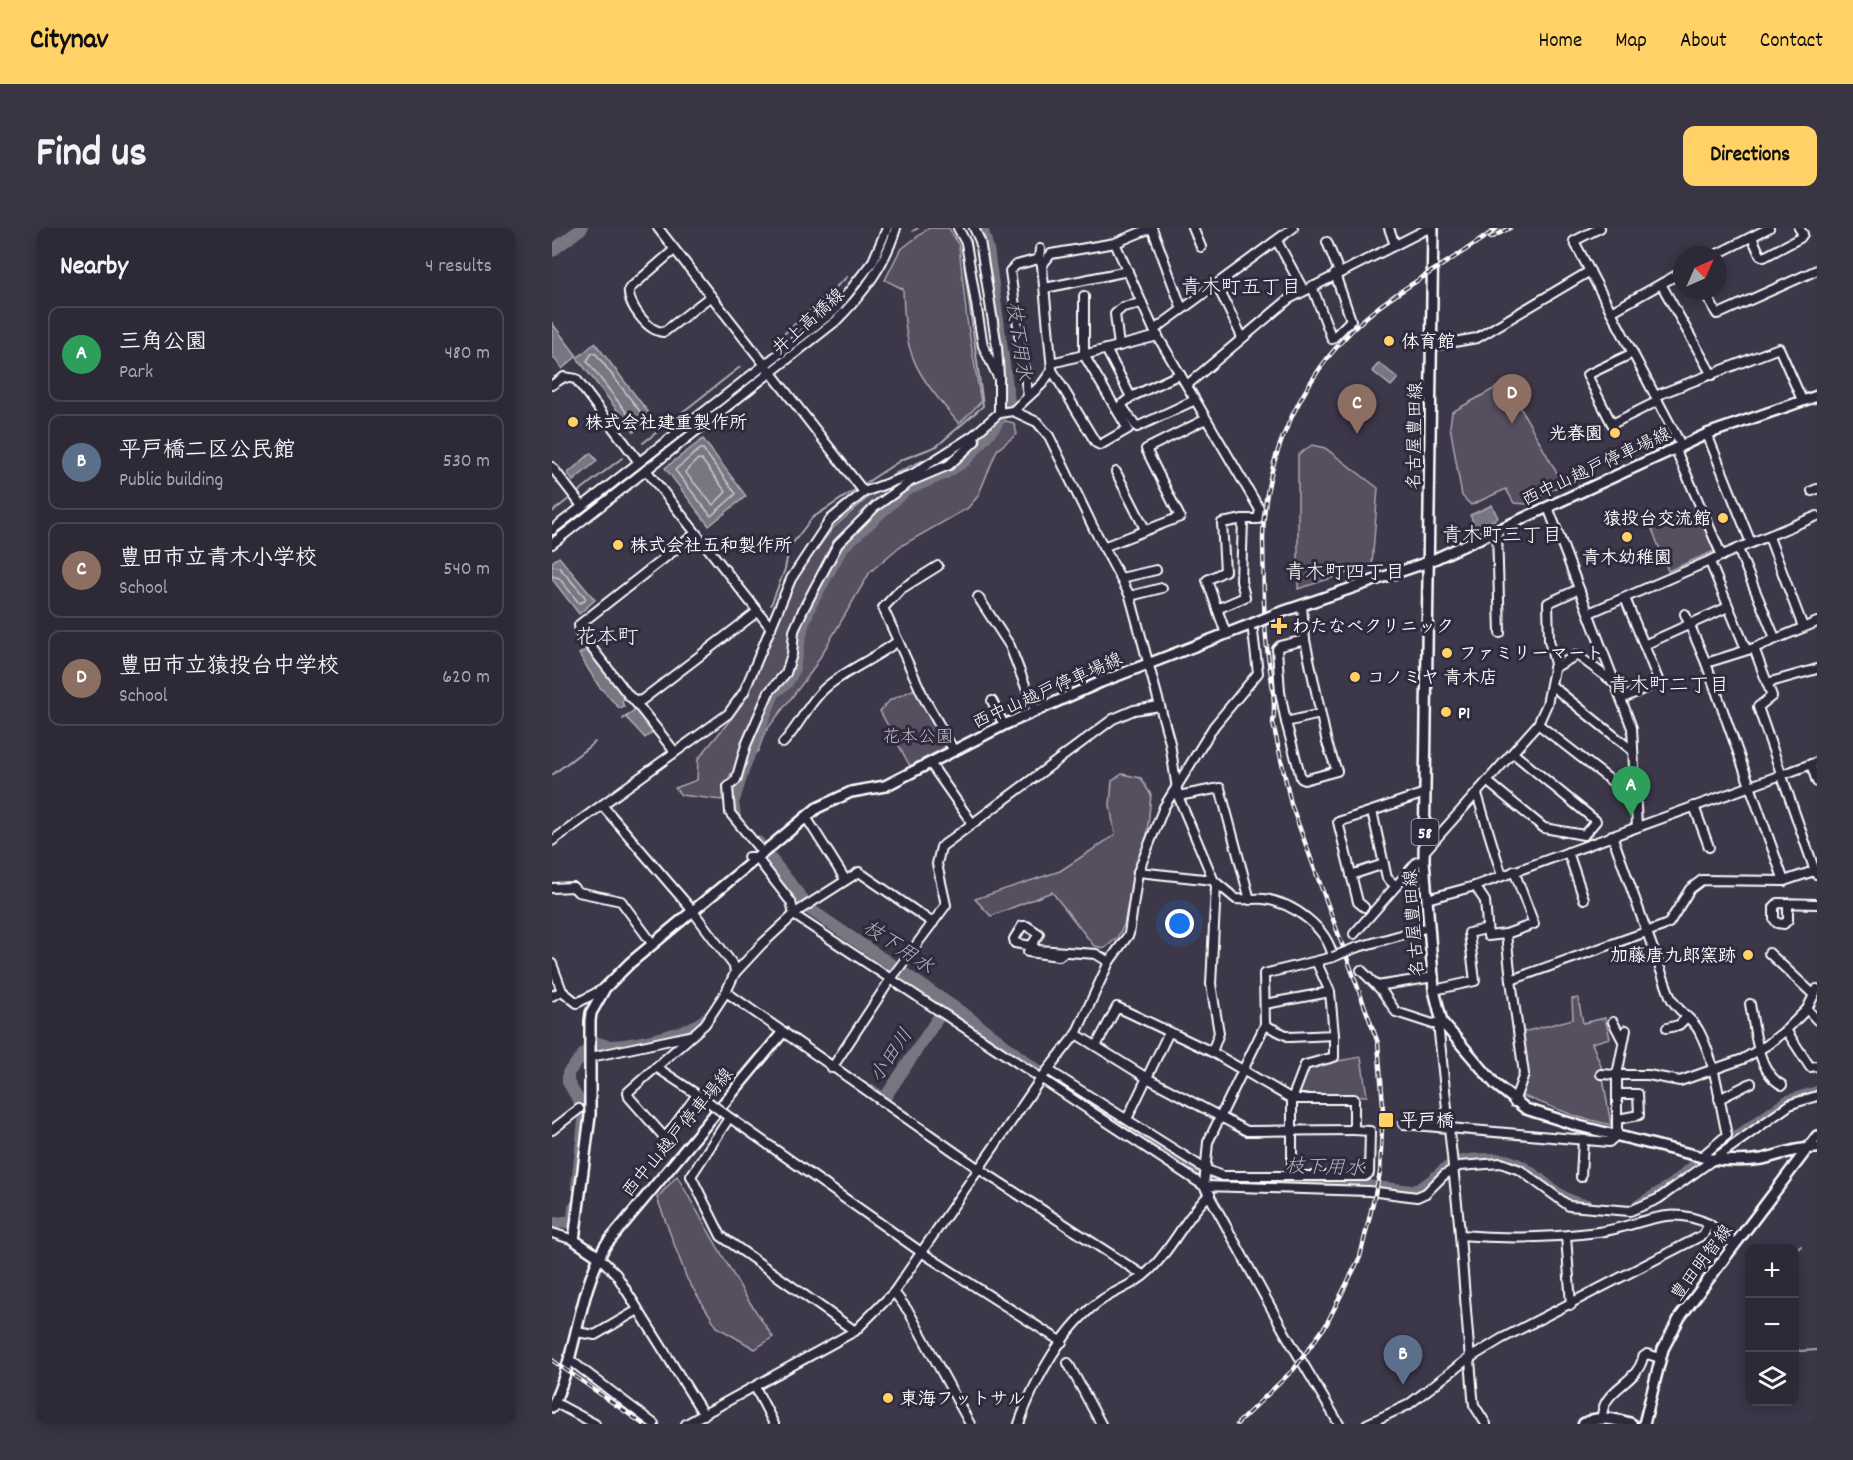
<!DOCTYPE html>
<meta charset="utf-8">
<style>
body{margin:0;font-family:Dekko,"Klee One",sans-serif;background:#393542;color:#f1f3f6}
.controls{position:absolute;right:18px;bottom:18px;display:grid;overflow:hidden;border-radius:12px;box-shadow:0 3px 15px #0003}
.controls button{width:54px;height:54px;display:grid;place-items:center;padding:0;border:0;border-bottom:2px solid #484552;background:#2d2937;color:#f1f3f6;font:30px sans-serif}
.compass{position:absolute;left:1121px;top:18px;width:54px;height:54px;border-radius:50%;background:#2d2937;box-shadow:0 3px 15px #0003;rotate:45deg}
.you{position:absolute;left:628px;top:696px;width:21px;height:21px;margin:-15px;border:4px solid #fff;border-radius:50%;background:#1a73e8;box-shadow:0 0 0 9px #1a73e833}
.badge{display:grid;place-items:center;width:39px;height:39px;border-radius:50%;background:#ffd166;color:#fff;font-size:20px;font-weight:700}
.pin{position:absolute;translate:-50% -50px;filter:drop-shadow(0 2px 3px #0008)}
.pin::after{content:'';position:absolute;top:32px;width:21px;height:18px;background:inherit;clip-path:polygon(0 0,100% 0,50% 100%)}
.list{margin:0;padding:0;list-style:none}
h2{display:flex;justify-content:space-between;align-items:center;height:78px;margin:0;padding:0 24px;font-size:26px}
h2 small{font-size:20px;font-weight:400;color:#a7a6ad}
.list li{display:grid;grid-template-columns:39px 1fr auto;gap:18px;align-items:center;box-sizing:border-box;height:96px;margin:0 12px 12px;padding:0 12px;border:2px solid #484552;border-radius:12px}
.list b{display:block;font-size:22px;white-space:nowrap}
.list p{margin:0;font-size:20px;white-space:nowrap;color:#a7a6ad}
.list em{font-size:20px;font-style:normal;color:#a7a6ad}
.icon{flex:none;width:33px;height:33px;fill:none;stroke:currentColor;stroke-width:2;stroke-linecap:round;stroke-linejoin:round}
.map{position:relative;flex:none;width:1265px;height:1196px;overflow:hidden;border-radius:12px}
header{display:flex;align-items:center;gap:36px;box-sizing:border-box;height:84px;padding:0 30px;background:#ffd166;color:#111}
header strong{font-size:28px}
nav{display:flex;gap:33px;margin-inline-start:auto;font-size:21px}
.intro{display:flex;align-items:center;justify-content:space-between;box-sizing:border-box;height:144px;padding:0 36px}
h1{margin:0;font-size:42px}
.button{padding:15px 27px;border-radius:12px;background:#ffd166;color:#111;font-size:21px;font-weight:700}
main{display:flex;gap:36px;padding:0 36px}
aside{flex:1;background:#2d2937;border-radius:12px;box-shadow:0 3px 15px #0003}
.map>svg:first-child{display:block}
.green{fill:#555060;stroke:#aaa8b0;stroke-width:1.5}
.water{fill:#797682;stroke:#afadb4;stroke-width:1.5}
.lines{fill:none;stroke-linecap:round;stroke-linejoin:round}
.shore{stroke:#c9c8cd;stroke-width:1.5}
.stream{stroke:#afadb4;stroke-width:2}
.river{stroke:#797682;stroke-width:12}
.minor-casing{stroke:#fff;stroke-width:12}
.major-casing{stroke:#fff;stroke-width:14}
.highway-casing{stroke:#fff;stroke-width:15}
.minor{stroke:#2f2a3d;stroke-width:8}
.major{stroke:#2f2a3d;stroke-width:9}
.highway{stroke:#2f2a3d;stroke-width:10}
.rail-casing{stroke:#fff;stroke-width:4.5}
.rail{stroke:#2f2a3d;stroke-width:2;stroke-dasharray:7;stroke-linecap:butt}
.minor-bridge-casing{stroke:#fff;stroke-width:12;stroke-linecap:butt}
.major-bridge-casing{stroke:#fff;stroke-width:14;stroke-linecap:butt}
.minor-bridge{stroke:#2f2a3d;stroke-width:8}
.major-bridge{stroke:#2f2a3d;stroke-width:9}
.poi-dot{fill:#ffd166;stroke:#2f2a3d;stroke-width:2}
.labels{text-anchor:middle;stroke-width:6;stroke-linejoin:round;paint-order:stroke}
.shield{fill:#2f2a3d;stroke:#c1bfc5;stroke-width:1.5}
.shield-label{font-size:16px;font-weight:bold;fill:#fff}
.street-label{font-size:18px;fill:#fff;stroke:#2f2a3d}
.poi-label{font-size:18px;font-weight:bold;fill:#fff;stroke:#2f2a3d;text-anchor:start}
.park-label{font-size:18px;fill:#bbb9bf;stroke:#2f2a3d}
.neighbourhood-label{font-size:20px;fill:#fff;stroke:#2f2a3d}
.water-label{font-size:20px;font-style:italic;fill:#b5b4ba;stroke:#2f2a3d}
.quarter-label{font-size:21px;fill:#fff;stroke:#2f2a3d}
</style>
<header>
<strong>Citynav</strong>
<nav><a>Home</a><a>Map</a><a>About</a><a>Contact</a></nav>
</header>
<div class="intro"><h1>Find us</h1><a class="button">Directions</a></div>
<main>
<aside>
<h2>Nearby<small>4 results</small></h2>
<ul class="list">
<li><span class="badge" style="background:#2e9e5b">A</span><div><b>三角公園</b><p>Park</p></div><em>480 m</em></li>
<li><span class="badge" style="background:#5c6f8a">B</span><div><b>平戸橋二区公民館</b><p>Public building</p></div><em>530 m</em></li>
<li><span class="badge" style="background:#8d6e63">C</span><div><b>豊田市立青木小学校</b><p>School</p></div><em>540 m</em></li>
<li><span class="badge" style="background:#8d6e63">D</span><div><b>豊田市立猿投台中学校</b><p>School</p></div><em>620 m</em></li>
</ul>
</aside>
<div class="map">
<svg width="1265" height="1196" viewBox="0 0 1265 1196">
<rect width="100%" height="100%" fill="#3c3749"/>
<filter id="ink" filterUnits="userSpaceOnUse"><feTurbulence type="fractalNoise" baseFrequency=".0167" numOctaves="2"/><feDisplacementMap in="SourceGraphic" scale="12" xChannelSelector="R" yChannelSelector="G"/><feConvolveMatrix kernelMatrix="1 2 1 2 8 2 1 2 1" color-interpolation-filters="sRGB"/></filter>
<g filter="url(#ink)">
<g class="green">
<path d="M377,0H397L407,18L415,92L429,174L407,196C363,142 353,133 351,61L333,52L348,22Z"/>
<path d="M954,154L1011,256L975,276L962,275L954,261L919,277L910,268L898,198L900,184Z"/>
<path d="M454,193L462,195L465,206L445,222L426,268L416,280L347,319L318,344L260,443L213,504L206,523L178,547L170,572L129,567L123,560L145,552L146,531L179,491L249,342L281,300L344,245Z"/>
<path d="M760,217L773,220L826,260L820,337L746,361V227Z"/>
<path d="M1147,281L1165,322L1116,343L1100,301Z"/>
<path d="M363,461L396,518L358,538L328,483L338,472Z"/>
<path d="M570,546L589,550L599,567L595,607L580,654L572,697L565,710L553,720L542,718L500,664L439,688L423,671L508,643L563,607L558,577L560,553Z"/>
<path d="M1026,770L1031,795L1053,790L1058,810L1040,815L1049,838L1059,897L1026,889L961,864L975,844L971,804L1021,791L1020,771Z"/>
<path d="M809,829L815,868L744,867L756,838Z"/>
<path d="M125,948L193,1067L221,1109L203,1121L165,1099L135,1051L105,970Z"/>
</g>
<g class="water">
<path d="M0,95L25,128L10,141L0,127Z"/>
<path d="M43,115L100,189L82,204L25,130Z"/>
<path d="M827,135L846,150L839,158L820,143Z"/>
<path d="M151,211L194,268L157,298L113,240Z"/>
<path d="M39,225L45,233L21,253L16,245Z"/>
<path d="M940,277L946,290L924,300L918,287Z"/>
<path d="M7,329L43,372L27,386L0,351V334Z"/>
<path d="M38,419L76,469L70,473L72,479L67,480L46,457L27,426Z"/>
<path d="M84,481L102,503L93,510L74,489Z"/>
</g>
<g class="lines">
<g class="shore">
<path d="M40,125L44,126L90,186L85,193H81L35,133Z"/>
<path d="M148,221H151L184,266L159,288L123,242Z"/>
<path d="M146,231L150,232L174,264L161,277L133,244Z"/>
<path d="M0,338L7,339L33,369V373L27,375L7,350L0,348"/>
</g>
<g class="stream">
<path d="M361,3L366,0"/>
<path d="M223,114L295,49"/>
<path d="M91,215L188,139"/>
<path d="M0,284L70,230"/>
<path d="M219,377L233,341L237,320L260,290L349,232L385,218L431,178L412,37"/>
<path d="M71,491L83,482"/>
<path d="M0,547L43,514"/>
<path d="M1242,1024L1249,1018"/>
<path d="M1242,1119L1248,1123L1265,1122"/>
</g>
<g class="river">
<path d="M0,23L30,0"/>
<path d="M183,588L181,575L193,537L222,465L235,455L241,444L251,397L259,376L290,320L354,262L392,246L413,233L444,197L457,173L436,21L430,0"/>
<path d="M206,614L259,682L415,788L483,841L640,944L659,952L683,956"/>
<path d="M42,814C47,815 54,818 60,818C82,817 140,805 154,790"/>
<path d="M320,863L332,871L386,790"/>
<path d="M1162,925L1236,873L1265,864"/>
<path d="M704,956L784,955L861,963C876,960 886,944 899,937C910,931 929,931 941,931C980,929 998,974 1035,977"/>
<path d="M25,958L33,883L16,854V845L35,822"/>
<path d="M1085,978L1121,956L1143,937"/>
<path d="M4,995L21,993L22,979"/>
</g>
<g class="minor-casing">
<g id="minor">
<path d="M106,0L312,264"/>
<path d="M406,0L414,15L431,118L447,151V185"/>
<path d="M422,0L428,13L445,119L447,149"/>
<path d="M600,0L630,81"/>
<path d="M641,0L649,19"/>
<path d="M837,0L843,17"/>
<path d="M1048,0L1022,13L1129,217"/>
<path d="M1200,9L1208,27L1212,29L1248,10L1251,6L1247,0"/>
<path d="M725,13L752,63"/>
<path d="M775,14L787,44"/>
<path d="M563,15L602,102L708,282L706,291H691L670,295L673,343L655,352L674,406"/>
<path d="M122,22L77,61C75,76 96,104 112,104L159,68"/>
<path d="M1163,27L1217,0"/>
<path d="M487,31L488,21"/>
<path d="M1109,56L1160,147"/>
<path d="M665,57L690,109"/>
<path d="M760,58L780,111L799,92L783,46"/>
<path d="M493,60L576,43"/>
<path d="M1152,63L1165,86L1169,85L1265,42"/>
<path d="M532,68V127L576,201L548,217L544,215L500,142L490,37L499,26L563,15L599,0"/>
<path d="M1059,84L1130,44"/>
<path d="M602,102L741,0"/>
<path d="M567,118L563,86L571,79L590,75"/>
<path d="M879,118L925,110L1038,43"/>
<path d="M554,121L579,169"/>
<path d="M1081,125L1035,147L1060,196L1106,173"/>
<path d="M500,135L606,108"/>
<path d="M628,146L579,169L569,177L585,199L643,172"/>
<path d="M0,157L12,149L24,151L87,234"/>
<path d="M635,157L737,71L877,0"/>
<path d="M476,168L458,43L464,37L487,31L490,37"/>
<path d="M1103,168L1227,120L1250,172"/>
<path d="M461,183L490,156L500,142"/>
<path d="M1123,220L1170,328"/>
<path d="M0,239L30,278"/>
<path d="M94,242L219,400"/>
<path d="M564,244L593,301"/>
<path d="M1260,263L1265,261"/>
<path d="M996,279L1080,500L1085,598"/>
<path d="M0,302L282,83L321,33L335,0"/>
<path d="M945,303L948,405"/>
<path d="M143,306L27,397L28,405L78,469L85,473L90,472L205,384"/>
<path d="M1217,309L1251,399"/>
<path d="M1199,315L1265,288"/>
<path d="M0,316L284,93C311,66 333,37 344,0"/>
<path d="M551,319L628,289L594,221L654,191"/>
<path d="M1186,321L1223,410"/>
<path d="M1158,334L1194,421"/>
<path d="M386,338L349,361L331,380L372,470L402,523"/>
<path d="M569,350L604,342"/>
<path d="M578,368L610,360"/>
<path d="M426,369L458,418L483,483"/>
<path d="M750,378L753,412L775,515L785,543L752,552L749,550L734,494L768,486"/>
<path d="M665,381L693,369L689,353L691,291"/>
<path d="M1037,385L1199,315L1155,206"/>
<path d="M1133,386L1154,435L1232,653"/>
<path d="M1092,417L1176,379"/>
<path d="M1202,420L1220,468L1206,479L1264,646"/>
<path d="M1154,435L1202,420L1265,394"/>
<path d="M1002,440L1025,427L1060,453"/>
<path d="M1215,455L1265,441"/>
<path d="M1000,458L1081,523"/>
<path d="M81,471L123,524"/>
<path d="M1069,471L1107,454L1073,370"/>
<path d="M440,473L452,497"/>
<path d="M734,494L728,464L725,421L728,418L753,412"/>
<path d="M986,496L1084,572"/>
<path d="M231,515C248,497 258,471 278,456C299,440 325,429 346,413"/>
<path d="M378,535L420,595"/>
<path d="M1259,536L1265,554"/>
<path d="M936,554L992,600L1032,607L1044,593L961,525"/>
<path d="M925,566L950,648"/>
<path d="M626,568L668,560L698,672"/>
<path d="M50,577L140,682L182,738L183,745"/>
<path d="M1142,578L1157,619"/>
<path d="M254,589L293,651"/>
<path d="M1060,607L1118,768C1124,783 1140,789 1147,803C1164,835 1167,873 1175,907L1149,929"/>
<path d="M0,613L176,486L192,464L239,351L278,292L312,264L361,246L422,207L447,185L461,183L485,194L497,208L541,299L578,368L618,515L626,568L664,658L659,756L667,805L660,824"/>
<path d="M873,623L986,496L995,476L1003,436L997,412L996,375L1027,361"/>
<path d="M210,624L178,585L176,559L184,552L194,517L217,464L234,445L240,426L242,403L251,382L286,316L324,278L359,253L397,237L423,213L422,207"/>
<path d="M1016,624L1032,671"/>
<path d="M196,629H204L239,674L242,687L652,958L733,1105L787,1196"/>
<path d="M586,644L661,652L684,671C693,672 704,670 712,671C742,675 775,700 781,729L712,746L713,797L656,914L652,958"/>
<path d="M799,647L832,636"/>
<path d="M844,658L835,650L820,583L873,565"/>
<path d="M923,658L933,673L936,708L954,706L982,696L962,643"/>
<path d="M0,660L21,659L26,664L69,673L100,715"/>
<path d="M875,671L923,658L1265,534"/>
<path d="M1236,675V692L1232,696L1225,695L1222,691V679L1226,675L1265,676"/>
<path d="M812,679L806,674L786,594L820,583"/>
<path d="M802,706L865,634L872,632"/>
<path d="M954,706L959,752L1111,698L1117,695L1138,661L1150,652L1232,653L1265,642"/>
<path d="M479,718L463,715L462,711L470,698H475L487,706L479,718L486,722L544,726L557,734"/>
<path d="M803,720L877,699"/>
<path d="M476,724L507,728L511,725"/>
<path d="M1217,725L1262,767"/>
<path d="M0,736L10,763"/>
<path d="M809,742L830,763L844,784L881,796L889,794"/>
<path d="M959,752L972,846L962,874"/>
<path d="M825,758L882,749"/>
<path d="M1265,761L1255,781L1234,802L1258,839L1265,838"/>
<path d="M882,762L923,753L917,705L934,701"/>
<path d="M174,764L427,941L591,1047"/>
<path d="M0,768L10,763L25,775L53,760"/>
<path d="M713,776L778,764"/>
<path d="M1198,776C1203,801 1205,844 1230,857"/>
<path d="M1255,781L1265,792"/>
<path d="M1061,794L1071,813"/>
<path d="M886,795L907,995L921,1169L922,1177L934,1196"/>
<path d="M713,797L738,809L782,807L778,764L765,735"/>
<path d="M1115,800L1127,797L1134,790"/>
<path d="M524,806L595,850L695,903L802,902"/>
<path d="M39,829L137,808"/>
<path d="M104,839L158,875"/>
<path d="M280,840L338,752L394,677L385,636L389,619L561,491L582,482L608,478"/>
<path d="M496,842L653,941L670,948H813L817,945L818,903L802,902V871H740L660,824L565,779L544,818"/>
<path d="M1049,846L1065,847L1074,802"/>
<path d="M1066,866H1086L1087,887L1066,891"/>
<path d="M145,867L113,910L77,869L76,864L153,796L174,764L183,745L210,716L246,683L307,644L381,695"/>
<path d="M1167,871L1199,855"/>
<path d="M174,887L369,1024L510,1114"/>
<path d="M177,890L139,948L169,1008L303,1103"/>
<path d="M575,891L617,804"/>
<path d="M851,896L1057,914L1065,907V847H1096L1128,853L1191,831L1215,817L1234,802"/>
<path d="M0,902L27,881"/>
<path d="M740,947V871L753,837L782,829V807"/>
<path d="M1029,949L1031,912"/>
<path d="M652,958L817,963L865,969L874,965L892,947L907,938L949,935L968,942L1017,978L1078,983L1106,971L1239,876L1265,868"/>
<path d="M0,1005L22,1012"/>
<path d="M908,1007C954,1011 1000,1010 1046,1004C1088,999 1114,975 1157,996"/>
<path d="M1014,1008L1019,1077"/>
<path d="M47,1029L64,1046L152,1187"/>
<path d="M342,1064L357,1084L418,1196"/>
<path d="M24,1104L43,1107L86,1082"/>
<path d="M18,1132L102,1196"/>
<path d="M516,1135L549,1196"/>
<path d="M203,1159L222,1196"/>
<path d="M2,1174L43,1196"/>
<path d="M1050,1191C1049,1160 1086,1156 1091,1129L1095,1126L1108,1130"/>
<path d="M134,1196L303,1103L342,1064L488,852L524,806L557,734L577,706L586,644L612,579L662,498L706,445L700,396"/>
<path d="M467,1196C481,1154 513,1096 551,1071C567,1061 584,1056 598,1042C621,1020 633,989 658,966"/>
<path d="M815,1196L856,1177L913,1133L949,1111L1151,1007L1157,996L1183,1016"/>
</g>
</g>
<g class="major-casing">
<g id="major">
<path d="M881,0L872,632L882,762L890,794L944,857L974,881L1027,898L1158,931C1176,933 1192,934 1210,931C1228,927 1247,919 1265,920"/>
<path d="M724,386L876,334L1155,206L1265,168"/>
<path d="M47,1029L22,1012L38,888V793L39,785L53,760L78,735L265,580L299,564L333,558L452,497L549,454L700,396"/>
<path d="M0,1179C25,1128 25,1068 53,1018L231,804"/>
<path d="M1092,1196L1111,1121L1128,1089L1265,908"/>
</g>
</g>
<g class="highway-casing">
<path id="highway" d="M1032,1196C1047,1187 1063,1191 1079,1196"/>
</g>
<use href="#minor" class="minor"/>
<use href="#major" class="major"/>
<use href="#highway" class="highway"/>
<g class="rail-casing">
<g id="rail">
<path d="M938,10L958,0"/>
<path d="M0,1132L91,1196"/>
<path d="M685,1196L742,1141L774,1097L808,1029L828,945L831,877L826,815L739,576L721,495C725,468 716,437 714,410C711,378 712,346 711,314C710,226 756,135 824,81C863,51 906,30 945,0"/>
</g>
</g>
<use href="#rail" class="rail"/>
<g class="minor-bridge-casing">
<g id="minor-bridge">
<path d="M781,729L803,720"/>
<path d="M158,875L174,887"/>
</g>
</g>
<g class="major-bridge-casing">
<path id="major-bridge" d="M700,396L724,386"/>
</g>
<use href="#minor-bridge" class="minor-bridge"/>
<use href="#major-bridge" class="major-bridge"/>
</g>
</g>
<g class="poi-dot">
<circle cx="837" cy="113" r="6"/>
<circle cx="21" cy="194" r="6"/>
<circle cx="1063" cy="205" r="6"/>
<circle cx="1171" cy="290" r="6"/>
<circle cx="1075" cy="309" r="6"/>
<circle cx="66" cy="317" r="6"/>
<path d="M724 389h6v6h6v6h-6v6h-6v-6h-6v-6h6z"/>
<circle cx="895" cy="425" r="6"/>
<circle cx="803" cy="449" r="6"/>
<circle cx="894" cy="484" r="6"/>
<circle cx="1196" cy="727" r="6"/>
<rect x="826" y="884" width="16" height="16" rx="3"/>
<circle cx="336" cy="1170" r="6"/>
</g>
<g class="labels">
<rect class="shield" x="859.5" y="591" width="27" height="26" rx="4.5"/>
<g class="shield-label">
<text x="873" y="610">58</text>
</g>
<g class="street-label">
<text transform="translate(256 93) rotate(-42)" y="6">井上高橋線</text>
<text transform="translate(862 208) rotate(-89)" y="6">名古屋豊田線</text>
<text transform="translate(1044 238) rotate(-25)" y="6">西中山越戸停車場線</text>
<text transform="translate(495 462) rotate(-24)" y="6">西中山越戸停車場線</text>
<text transform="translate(861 695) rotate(-94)" y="6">名古屋豊田線</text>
<text transform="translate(125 904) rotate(-50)" y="6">西中山越戸停車場線</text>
<text transform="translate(1149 1034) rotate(-53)" y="6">豊田明智線</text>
</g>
<g class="poi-label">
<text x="849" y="119">体育館</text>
<text x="33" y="200">株式会社建重製作所</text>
<text x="1051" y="211" text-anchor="end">光春園</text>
<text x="1159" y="296" text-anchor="end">猿投台交流館</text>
<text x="78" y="323">株式会社五和製作所</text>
<text x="1075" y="335" text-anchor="middle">青木幼稚園</text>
<text x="740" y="404">わたなべクリニック</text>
<text x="907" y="431">ファミリーマート</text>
<text x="815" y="455">コノミヤ 青木店</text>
<text x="906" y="490">P1</text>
<text x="1184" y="733" text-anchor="end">加藤唐九郎窯跡</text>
<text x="848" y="898">平戸橋</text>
<text x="348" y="1176">東海フットサル</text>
</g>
<g class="park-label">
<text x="366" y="514">花本公園</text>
</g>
<g class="neighbourhood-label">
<text x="689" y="65">青木町五丁目</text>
<text x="950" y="313">青木町三丁目</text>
<text x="793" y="350">青木町四丁目</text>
<text x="1117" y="463">青木町二丁目</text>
</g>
<g class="water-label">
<text transform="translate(468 113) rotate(82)" y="7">枝下用水</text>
<text transform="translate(347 718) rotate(34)" y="7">枝下用水</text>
<text transform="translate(338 827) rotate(-56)" y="7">小田川</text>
<text transform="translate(773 938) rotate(2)" y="7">枝下用水</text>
</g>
<g class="quarter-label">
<text x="55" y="415">花本町</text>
</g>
</g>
</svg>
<div class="controls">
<button>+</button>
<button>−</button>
<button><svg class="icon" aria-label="layers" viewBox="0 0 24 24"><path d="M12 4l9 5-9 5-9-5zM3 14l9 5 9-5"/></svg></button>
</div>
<svg class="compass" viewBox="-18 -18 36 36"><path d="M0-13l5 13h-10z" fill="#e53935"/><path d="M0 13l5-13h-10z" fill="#a7a6ad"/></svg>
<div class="you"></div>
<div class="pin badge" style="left:1079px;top:588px;background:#2e9e5b">A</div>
<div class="pin badge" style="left:851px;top:1157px;background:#5c6f8a">B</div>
<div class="pin badge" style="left:805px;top:206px;background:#8d6e63">C</div>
<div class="pin badge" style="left:960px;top:196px;background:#8d6e63">D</div>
</div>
</main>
